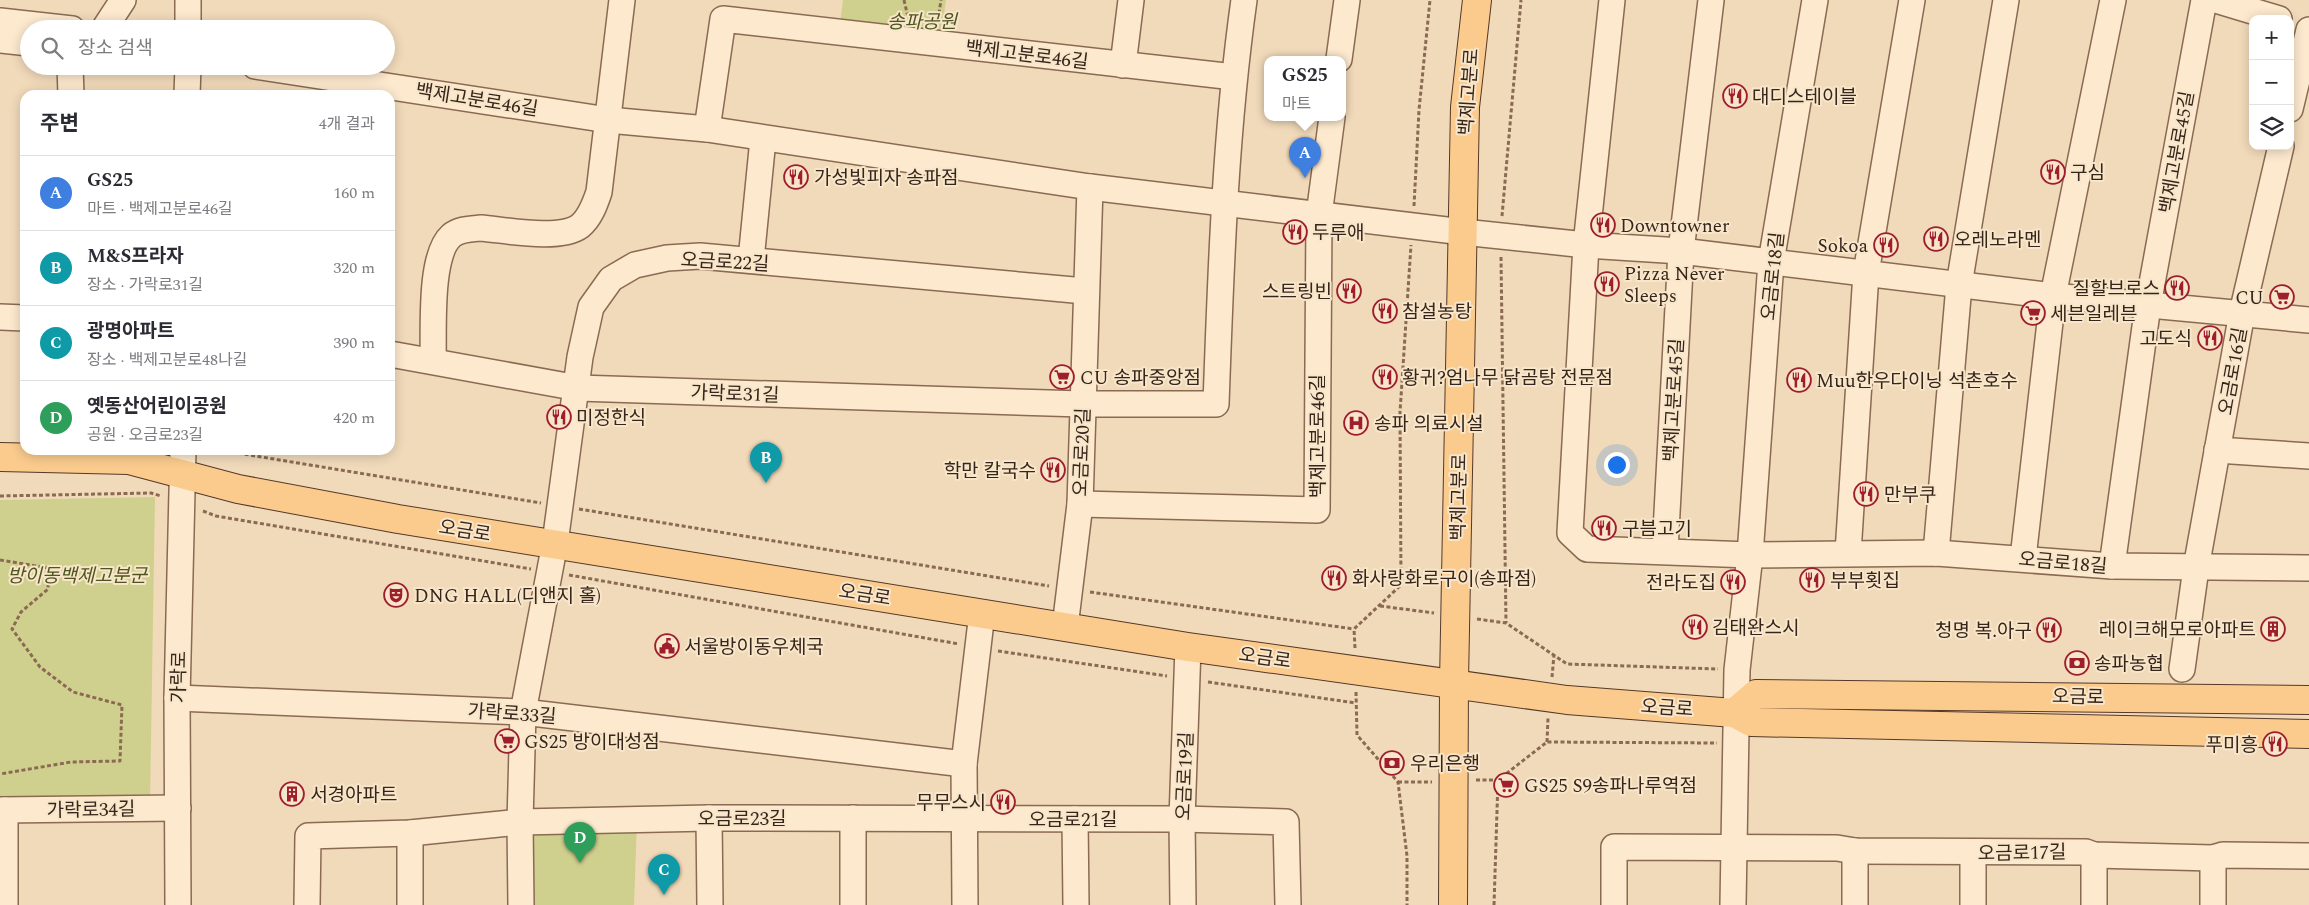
<!DOCTYPE html>
<html lang="ko">
<meta charset="utf-8">
<style>
body{margin:0;font-family:Spectral,"Noto Sans KR",serif;background:#f7f7f7;color:#2b2b33}
.controls{position:absolute;right:15px;top:15px;display:grid;overflow:hidden;border-radius:10px;box-shadow:0 2px 12px #0003}
.controls button{width:45px;height:45px;display:grid;place-items:center;padding:0;border:0;border-bottom:1px solid #e1e1e2;background:#fff;color:#2b2b33;font:25px sans-serif}
.you{position:absolute;left:1616px;top:464px;width:18px;height:18px;margin:-12px;border:4px solid #fff;border-radius:50%;background:#1a73e8;box-shadow:0 0 0 8px #1a73e833}
.badge{display:grid;place-items:center;width:32px;height:32px;border-radius:50%;background:#db2777;color:#fff;font-size:16px;font-weight:700}
.pin{position:absolute;translate:-50% -41px;filter:drop-shadow(0 1px 2px #0008)}
.pin::after{content:'';position:absolute;top:26px;width:18px;height:15px;background:inherit;clip-path:polygon(0 0,100% 0,50% 100%)}
.popup{position:absolute;left:1264px;top:56px;width:82px;height:65px;box-sizing:border-box;display:grid;place-content:center;border-radius:10px;background:#fff;filter:drop-shadow(0 1px 4px #0005);font-size:16px;white-space:nowrap;color:#7c7c81}
.popup b{font-size:19px;color:#2b2b33}
.popup::after{content:'';position:absolute;left:50%;top:100%;margin-left:-10px;border:10px solid transparent;border-top-color:#fff}
.list{margin:0;padding:0;list-style:none}
h2{display:flex;justify-content:space-between;align-items:center;height:65px;margin:0;padding:0 20px;font-size:21px}
h2 small{font-size:16px;font-weight:400;color:#7c7c81}
.list li{display:grid;grid-template-columns:32px 1fr auto;gap:15px;align-items:center;box-sizing:border-box;height:75px;padding:0 20px;border-top:1px solid #e1e1e2}
.list b{display:block;font-size:19px;white-space:nowrap}
.list p{margin:0;font-size:16px;white-space:nowrap;color:#7c7c81}
.list em{font-size:16px;font-style:normal;color:#7c7c81}
.icon{flex:none;width:28px;height:28px;fill:none;stroke:currentColor;stroke-width:2;stroke-linecap:round;stroke-linejoin:round}
.map{position:relative;flex:none;width:2309px;height:905px;overflow:hidden}
.search{position:absolute;background:#fff;box-shadow:0 2px 12px #0003;left:20px;top:20px;width:375px;height:55px;display:flex;align-items:center;gap:12px;box-sizing:border-box;padding:0 18px;border-radius:28px;color:#7c7c81;font-size:19px}
.panel{position:absolute;background:#fff;box-shadow:0 2px 12px #0003;left:20px;top:90px;width:375px;height:365px;border-radius:15px}
.map>svg:first-child{display:block}
.green{fill:#d0d08e}
.lines{fill:none;stroke-linecap:round;stroke-linejoin:round}
.minor-casing{stroke:#8a6a53;stroke-width:28}
.major-casing{stroke:#563828;stroke-width:30}
.path{stroke:#8a6a53;stroke-width:3;stroke-dasharray:4 2.5;stroke-linecap:butt}
.minor{stroke:#fce9ce;stroke-width:25}
.major{stroke:#facb8d;stroke-width:28}
.labels{text-anchor:middle;stroke-width:4;stroke-linejoin:round;paint-order:stroke}
.park-label{font-size:19px;font-style:italic;fill:#4e551e;stroke:#f8e6ca}
.street-label{font-size:19px;fill:#37241a;stroke:#f8e6ca}
.poi-label{font-size:19px;fill:#37241a;stroke:#f8e6ca;text-anchor:start}
</style>
<div class="map">
<svg width="2309" height="905" viewBox="0 0 2309 905">
<rect width="100%" height="100%" fill="#f1daba"/>
<g class="green">
<path d="M843,0H946L940,44L839,32Z"/>
<path d="M155,497L150,803L0,805V500Z"/>
<path d="M525,822H637L634,905H526Z"/>
</g>
<g class="lines">
<g class="minor-casing">
<g id="minor">
<path d="M188,0V29"/>
<path d="M1612,0L1586,245L1570,533L1587,549L1750,555L1936,553L2112,566L2309,568"/>
<path d="M2216,0L2279,19"/>
<path d="M0,21L72,29"/>
<path d="M104,29L123,0"/>
<path d="M0,40L29,43"/>
<path d="M1339,59L1347,0"/>
<path d="M1123,65L1131,0"/>
<path d="M70,66L71,95"/>
<path d="M255,66L608,120L707,129L1090,187L1463,232L1586,245L1681,251L2053,296L2309,320"/>
<path d="M187,95L188,66"/>
<path d="M2290,109L2309,30"/>
<path d="M707,129L723,19L1234,77"/>
<path d="M751,260L763,139"/>
<path d="M0,317L25,318"/>
<path d="M390,354L578,388L1082,404H1216C1221,267 1225,136 1244,0"/>
<path d="M433,360C434,330 429,256 451,236C459,229 471,229 481,228C505,230 560,241 580,226C590,218 595,204 599,192L622,0"/>
<path d="M2217,450L2309,456"/>
<path d="M1080,504L1317,510L1319,215L1332,117"/>
<path d="M1665,550L1681,251L1711,0"/>
<path d="M1848,553L1866,273L1912,0"/>
<path d="M1936,553L1959,285L2006,0"/>
<path d="M2023,558L2053,296L2113,0"/>
<path d="M2112,566L2148,305L2204,0"/>
<path d="M1065,627L1080,504L1090,187"/>
<path d="M2182,669L2196,568L2242,313L2281,146"/>
<path d="M177,698L523,712L964,764"/>
<path d="M0,810L178,808"/>
<path d="M709,818L710,905"/>
<path d="M1075,819L1076,905"/>
<path d="M5,905V810"/>
<path d="M178,905L177,698L183,450"/>
<path d="M307,905L308,836L410,833L520,822L709,818L1182,819L1286,822L1288,905"/>
<path d="M410,905V833"/>
<path d="M521,905L520,822L523,712L555,543L580,357L591,307L611,279L635,265L667,258L700,256L1085,291"/>
<path d="M853,905V818"/>
<path d="M965,905L964,764L982,613"/>
<path d="M1183,905L1182,819L1188,647"/>
<path d="M1614,905V847L1837,848L1855,851L2086,852L2094,855L2213,858L2223,855L2309,856"/>
<path d="M1733,905L1737,670L1750,555L1771,262L1815,0"/>
<path d="M1855,905V851"/>
<path d="M1973,905V853"/>
<path d="M2094,905V855"/>
<path d="M2213,905V858"/>
</g>
</g>
<g class="major-casing">
<g id="major">
<path d="M0,457L129,460L238,489L398,519L1188,647L1567,700L1734,713L1751,722L2309,734"/>
<path d="M1734,713L1756,694L2309,700"/>
<path d="M1453,905L1454,682L1465,107L1477,0"/>
</g>
</g>
<g class="path">
<path d="M904,0L907,13L913,19"/>
<path d="M928,21L939,13L941,0"/>
<path d="M1414,206L1419,110L1430,0"/>
<path d="M1502,216L1521,0"/>
<path d="M1501,257L1506,623"/>
<path d="M219,450L541,503"/>
<path d="M0,496L151,493L161,496"/>
<path d="M579,509L1049,586"/>
<path d="M203,511L216,516L531,569"/>
<path d="M0,560L49,568L48,589L21,612L12,629L40,667L73,692L122,705L120,761L71,762L0,774"/>
<path d="M569,575L959,644"/>
<path d="M1090,592L1354,629"/>
<path d="M1380,606L1434,613"/>
<path d="M1477,619L1506,623L1567,664L1718,669"/>
<path d="M1355,648L1354,629L1401,585L1400,412L1411,245"/>
<path d="M998,651L1167,676"/>
<path d="M1552,677L1554,655"/>
<path d="M1208,682L1356,703"/>
<path d="M1356,692L1357,735L1398,782L1407,856V905"/>
<path d="M1547,742L1548,718"/>
<path d="M1476,780H1498L1547,742L1717,743"/>
<path d="M1398,782H1432"/>
<path d="M1494,905L1498,780"/>
</g>
<use href="#minor" class="minor"/>
<use href="#major" class="major"/>
</g>
<defs>
<g id="restaurant-ring" transform="scale(1.25)"><circle r="9.5" fill="#f8e6ca" stroke="#9e1e2e" stroke-width="1.5"/><path d="M-5-6h1v4h1v-4h1v4h1v-4h1v5L-1.5 .5V6h-2V.5L-5-1ZM5-6V6H3V1.5H1.5Q1.5-4 5-6Z" fill="#9e1e2e"/></g>
<g id="supermarket-ring" transform="scale(1.25)"><circle r="9.5" fill="#f8e6ca" stroke="#9e1e2e" stroke-width="1.5"/><path d="M-6-5.5h2.5l.6 2H6L4.5 2H-2.5L-4.4-4H-6ZM-1.5 3.2a1.3 1.3 0 1 0 .1 0ZM3 3.2a1.3 1.3 0 1 0 .1 0Z" fill="#9e1e2e"/></g>
<g id="hospital-ring" transform="scale(1.25)"><circle r="9.5" fill="#f8e6ca" stroke="#9e1e2e" stroke-width="1.5"/><path d="M-5-5h3v3.5h4V-5h3V5h-3V1.5h-4V5h-3Z" fill="#9e1e2e"/></g>
<g id="theatre-ring" transform="scale(1.25)"><circle r="9.5" fill="#f8e6ca" stroke="#9e1e2e" stroke-width="1.5"/><path d="M-5-5.5Q0-4 5-5.5V0Q5 5 0 6Q-5 5-5 0ZM-3.3-2.5H-1v1.5H-3.3ZM1-2.5H3.3v1.5H1ZM-2.8 1Q0 5.5 2.8 1Z" fill="#9e1e2e"/></g>
<g id="building-ring" transform="scale(1.25)"><circle r="9.5" fill="#f8e6ca" stroke="#9e1e2e" stroke-width="1.5"/><path d="M-4-6H4V6H1V3H-1V6H-4ZM-2.5-4.3h1.7v1.8h-1.7ZM.8-4.3h1.7v1.8H.8ZM-2.5-1h1.7V.8h-1.7ZM.8-1h1.7V.8H.8Z" fill="#9e1e2e"/></g>
<g id="civic-ring" transform="scale(1.25)"><circle r="9.5" fill="#f8e6ca" stroke="#9e1e2e" stroke-width="1.5"/><path d="M-.6-6.5H3V-4.5H.6V-3L4-1V1h2V6H-6V1h2V-1L-.6-3ZM-1.2 2.5V6h2.4V2.5Z" fill="#9e1e2e"/></g>
<g id="bank-ring" transform="scale(1.25)"><circle r="9.5" fill="#f8e6ca" stroke="#9e1e2e" stroke-width="1.5"/><path d="M-6-4H6V4H-6ZM0-2.3a2.3 2.3 0 1 0 0 4.6a2.3 2.3 0 1 0 0-4.6Z" fill="#9e1e2e"/></g>
</defs>
<g fill-rule="evenodd">
<use href="#restaurant-ring" x="1735" y="96"/>
<use href="#restaurant-ring" x="2053" y="172"/>
<use href="#restaurant-ring" x="796" y="177"/>
<use href="#restaurant-ring" x="1603" y="225"/>
<use href="#restaurant-ring" x="1295" y="232"/>
<use href="#restaurant-ring" x="1936" y="239"/>
<use href="#restaurant-ring" x="1886" y="245"/>
<use href="#restaurant-ring" x="1607" y="284"/>
<use href="#restaurant-ring" x="2177" y="288"/>
<use href="#restaurant-ring" x="1349" y="291"/>
<use href="#supermarket-ring" x="2282" y="297"/>
<use href="#restaurant-ring" x="1385" y="311"/>
<use href="#supermarket-ring" x="2033" y="313"/>
<use href="#restaurant-ring" x="2210" y="338"/>
<use href="#supermarket-ring" x="1062" y="377"/>
<use href="#restaurant-ring" x="1385" y="377"/>
<use href="#restaurant-ring" x="1799" y="380"/>
<use href="#restaurant-ring" x="559" y="417"/>
<use href="#hospital-ring" x="1356" y="423"/>
<use href="#restaurant-ring" x="1053" y="470"/>
<use href="#restaurant-ring" x="1866" y="494"/>
<use href="#restaurant-ring" x="1604" y="528"/>
<use href="#restaurant-ring" x="1334" y="578"/>
<use href="#restaurant-ring" x="1812" y="580"/>
<use href="#restaurant-ring" x="1733" y="582"/>
<use href="#theatre-ring" x="396" y="595"/>
<use href="#restaurant-ring" x="1695" y="627"/>
<use href="#building-ring" x="2273" y="629"/>
<use href="#restaurant-ring" x="2049" y="630"/>
<use href="#civic-ring" x="667" y="646"/>
<use href="#bank-ring" x="2077" y="663"/>
<use href="#supermarket-ring" x="507" y="741"/>
<use href="#restaurant-ring" x="2275" y="744"/>
<use href="#bank-ring" x="1392" y="763"/>
<use href="#supermarket-ring" x="1506" y="785"/>
<use href="#building-ring" x="292" y="794"/>
<use href="#restaurant-ring" x="1003" y="802"/>
</g>
<g class="labels">
<g class="park-label">
<text x="922" y="28">송파공원</text>
<text x="77" y="582">방이동백제고분군</text>
</g>
<g class="street-label">
<text transform="translate(1027 54) rotate(7)" y="7">백제고분로46길</text>
<text transform="translate(1468 92) rotate(-86)" y="7">백제고분로</text>
<text transform="translate(477 99) rotate(9)" y="7">백제고분로46길</text>
<text transform="translate(2176 152) rotate(-80)" y="7">백제고분로45길</text>
<text transform="translate(725 261) rotate(3)" y="7">오금로22길</text>
<text transform="translate(1772 276) rotate(-84)" y="7">오금로18길</text>
<text transform="translate(2232 371) rotate(-80)" y="7">오금로16길</text>
<text transform="translate(735 393) rotate(2)" y="7">가락로31길</text>
<text transform="translate(1673 400) rotate(-87)" y="7">백제고분로45길</text>
<text transform="translate(1317 436) rotate(-90)" y="7">백제고분로46길</text>
<text transform="translate(1081 452) rotate(-88)" y="7">오금로20길</text>
<text transform="translate(1458 497) rotate(-89)" y="7">백제고분로</text>
<text transform="translate(465 530) rotate(9)" y="7">오금로</text>
<text transform="translate(2063 562) rotate(5)" y="7">오금로18길</text>
<text transform="translate(865 594) rotate(9)" y="7">오금로</text>
<text transform="translate(1265 657) rotate(8)" y="7">오금로</text>
<text transform="translate(178 677) rotate(-89)" y="7">가락로</text>
<text transform="translate(2078 696) rotate(1)" y="7">오금로</text>
<text transform="translate(1667 707) rotate(4)" y="7">오금로</text>
<text transform="translate(512 713) rotate(4)" y="7">가락로33길</text>
<text transform="translate(1184 776) rotate(-88)" y="7">오금로19길</text>
<text transform="translate(91 809) rotate(-1)" y="7">가락로34길</text>
<text x="742" y="825">오금로23길</text>
<text x="1073" y="826">오금로21길</text>
<text transform="translate(2022 852) rotate(-1)" y="7">오금로17길</text>
</g>
<g class="poi-label">
<text x="1752" y="103">대디스테이블</text>
<text x="2070" y="179">구심</text>
<text x="814" y="184">가성빛피자 송파점</text>
<text x="1620" y="232">Downtowner</text>
<text x="1312" y="239">두루애</text>
<text x="1954" y="246">오레노라멘</text>
<text x="1868" y="252" text-anchor="end">Sokoa</text>
<text x="1624" y="280">Pizza Never<tspan x="1624" dy="22">Sleeps</tspan></text>
<text x="2160" y="295" text-anchor="end">질할브로스</text>
<text x="1332" y="298" text-anchor="end">스트링빈</text>
<text x="2264" y="304" text-anchor="end">CU</text>
<text x="1402" y="318">참설농탕</text>
<text x="2050" y="320">세븐일레븐</text>
<text x="2192" y="345" text-anchor="end">고도식</text>
<text x="1080" y="384">CU 송파중앙점</text>
<text x="1402" y="384">황귀?엄나무 닭곰탕 전문점</text>
<text x="1816" y="387">Muu한우다이닝 석촌호수</text>
<text x="576" y="424">미정한식</text>
<text x="1374" y="430">송파 의료시설</text>
<text x="1036" y="477" text-anchor="end">학만 칼국수</text>
<text x="1884" y="501">만부쿠</text>
<text x="1622" y="535">구븜고기</text>
<text x="1352" y="585">화사랑화로구이(송파점)</text>
<text x="1830" y="587">부부횟집</text>
<text x="1716" y="589" text-anchor="end">전라도집</text>
<text x="414" y="602">DNG HALL(디앤지 홀)</text>
<text x="1712" y="634">김태완스시</text>
<text x="2256" y="636" text-anchor="end">레이크해모로아파트</text>
<text x="2032" y="637" text-anchor="end">청명 복.아구</text>
<text x="684" y="653">서울방이동우체국</text>
<text x="2094" y="670">송파농협</text>
<text x="524" y="748">GS25 방이대성점</text>
<text x="2258" y="751" text-anchor="end">푸미흥</text>
<text x="1410" y="770">우리은행</text>
<text x="1524" y="792">GS25 S9송파나루역점</text>
<text x="310" y="801">서경아파트</text>
<text x="986" y="809" text-anchor="end">무무스시</text>
</g>
</g>
</svg>
<div class="controls">
<button>+</button>
<button>−</button>
<button><svg class="icon" aria-label="layers" viewBox="0 0 24 24"><path d="M12 4l9 5-9 5-9-5zM3 14l9 5 9-5"/></svg></button>
</div>
<div class="you"></div>
<div class="pin badge" style="left:1305px;top:178px;background:#3f7fe0">A</div>
<div class="popup"><b>GS25</b>마트</div>
<div class="pin badge" style="left:766px;top:483px;background:#0f9aa8">B</div>
<div class="pin badge" style="left:664px;top:895px;background:#0f9aa8">C</div>
<div class="pin badge" style="left:580px;top:863px;background:#2e9e5b">D</div>
<div class="search"><svg class="icon" aria-label="search" viewBox="0 0 24 24"><circle cx="10" cy="10" r="6"/><path d="M15 15l6 6"/></svg>장소 검색</div>
<section class="panel">
<h2>주변<small>4개 결과</small></h2>
<ul class="list">
<li><span class="badge" style="background:#3f7fe0">A</span><div><b>GS25</b><p>마트 · 백제고분로46길</p></div><em>160 m</em></li>
<li><span class="badge" style="background:#0f9aa8">B</span><div><b>M&amp;S프라자</b><p>장소 · 가락로31길</p></div><em>320 m</em></li>
<li><span class="badge" style="background:#0f9aa8">C</span><div><b>광명아파트</b><p>장소 · 백제고분로48나길</p></div><em>390 m</em></li>
<li><span class="badge" style="background:#2e9e5b">D</span><div><b>옛동산어린이공원</b><p>공원 · 오금로23길</p></div><em>420 m</em></li>
</ul>
</section>
</div>
